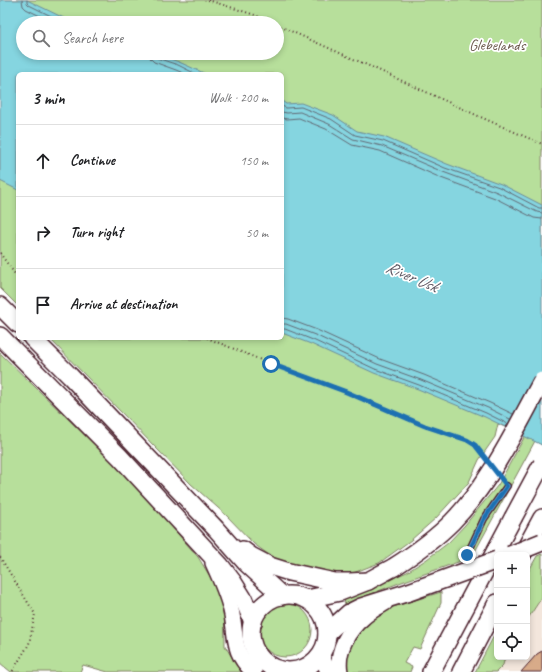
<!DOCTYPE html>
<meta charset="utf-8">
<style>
body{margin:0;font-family:Caveat,sans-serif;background:#f2f2f2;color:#202124}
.controls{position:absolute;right:12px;bottom:12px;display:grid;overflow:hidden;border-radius:6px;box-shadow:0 2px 6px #0003}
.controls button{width:36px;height:36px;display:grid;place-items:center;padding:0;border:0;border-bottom:1px solid #e0e0e0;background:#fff;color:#202124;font:20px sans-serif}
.stop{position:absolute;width:12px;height:12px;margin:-9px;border:3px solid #1f6fb2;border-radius:50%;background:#fff}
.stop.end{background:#1f6fb2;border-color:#fff;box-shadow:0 1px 4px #0008}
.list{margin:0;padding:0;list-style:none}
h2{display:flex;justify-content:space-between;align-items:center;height:52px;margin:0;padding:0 16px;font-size:17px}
h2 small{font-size:13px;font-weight:400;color:#757577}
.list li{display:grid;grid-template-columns:26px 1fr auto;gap:12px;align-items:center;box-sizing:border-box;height:72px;padding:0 16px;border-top:1px solid #e0e0e0}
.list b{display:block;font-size:15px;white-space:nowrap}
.list em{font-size:13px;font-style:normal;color:#757577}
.icon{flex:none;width:22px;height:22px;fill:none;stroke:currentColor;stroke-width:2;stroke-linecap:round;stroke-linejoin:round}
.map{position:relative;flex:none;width:542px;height:672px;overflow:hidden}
.search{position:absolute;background:#fff;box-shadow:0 2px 6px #0003;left:16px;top:16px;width:268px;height:44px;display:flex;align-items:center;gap:10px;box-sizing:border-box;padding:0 14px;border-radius:22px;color:#757577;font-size:15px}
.panel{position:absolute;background:#fff;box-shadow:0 2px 6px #0003;left:16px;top:72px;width:268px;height:268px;border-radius:6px}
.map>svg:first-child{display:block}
.built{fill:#f3e6dc}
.green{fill:#b7df9b;stroke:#807f63}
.water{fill:#85d5e0;stroke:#6d8c98}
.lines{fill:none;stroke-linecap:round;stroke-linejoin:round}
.shore{stroke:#626873;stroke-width:1}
.building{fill:#d8ab89;stroke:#4a1f2b}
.lane-casing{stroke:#4a1f2b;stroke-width:8}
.primary-casing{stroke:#4a1f2b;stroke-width:18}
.highway-casing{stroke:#4a1f2b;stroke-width:20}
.path{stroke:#4a1f2b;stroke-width:2;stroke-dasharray:1 3;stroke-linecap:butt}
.lane{stroke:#fff;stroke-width:4.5}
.primary{stroke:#fff;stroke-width:15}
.highway{stroke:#fff;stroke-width:17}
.highway-bridge-casing{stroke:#4a1f2b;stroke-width:20;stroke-linecap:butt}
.highway-bridge{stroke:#fff;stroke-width:17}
.route{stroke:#1f6fb2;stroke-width:5}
.labels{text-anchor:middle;stroke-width:3.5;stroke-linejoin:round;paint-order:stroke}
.park-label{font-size:16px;fill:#6b594d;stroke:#fff}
.water-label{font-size:17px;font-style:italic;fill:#5c5661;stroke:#fff}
</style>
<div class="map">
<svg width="542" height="672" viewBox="0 0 542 672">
<rect width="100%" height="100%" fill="#fff"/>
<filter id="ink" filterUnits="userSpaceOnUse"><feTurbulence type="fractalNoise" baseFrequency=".025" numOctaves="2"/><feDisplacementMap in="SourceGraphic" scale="8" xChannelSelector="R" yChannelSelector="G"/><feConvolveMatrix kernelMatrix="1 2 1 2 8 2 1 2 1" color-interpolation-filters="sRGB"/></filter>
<g filter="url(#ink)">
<path class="built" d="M542,597V672H493L503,657H527V620Z"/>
<g class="green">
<path d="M0,0H542V269L282,168V74H54L27,53H277V23H23Z"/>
<path d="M0,146L18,151V306L0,288Z"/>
<path d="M282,277L542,445L535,441L472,557L399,583L345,604L344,599L407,572L427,559L448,543L465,525L498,485L525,436L498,424L495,437L479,460L469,482L436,518L411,540L379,563L353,573H320L276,560L254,544L226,515L191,484L49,338H282Z"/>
<path d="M0,353L134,483L198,557L224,599L225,646L241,672H108L83,665L80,672H11L0,663Z"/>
<path d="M542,554V597L527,620V574L537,556Z"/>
<path d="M441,592V603L420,649L413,647L404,663L412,667L410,672H346L344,660L351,645L358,631L369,620L390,608Z"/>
<circle cx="285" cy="630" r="27"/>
<path d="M497,630V657H505L503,665L496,672H475Z"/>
</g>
<g class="water">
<path d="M0,0H27L74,23H23V53H153L179,62L206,74H18V190L0,181Z"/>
<path d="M282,101L286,104L301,103L333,115L357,131L384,137L447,164L501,184L542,205V445L485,417L418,389L374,373L311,344L282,333Z"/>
</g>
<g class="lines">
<g class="shore">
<path d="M22,0L23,6L26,9L54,23"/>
<path d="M27,0V3L29,5L65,23"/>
<path d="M149,53L150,58L154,62L176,70L185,74"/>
<path d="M154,53L155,56L157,58L178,65L196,74"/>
<path d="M282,106L286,108L301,107L331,119L355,135L383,141L445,168L499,187L539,208H542"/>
<path d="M282,112L287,113L300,112L329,124L353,139L382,146L443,172L497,192L537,212L542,213"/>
<path d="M282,118L287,119L299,118L326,129L352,145L380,151L441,178L495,198L534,218L542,219"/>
<path d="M282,318L288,319L317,330L380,359L424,375L490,403L513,414"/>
<path d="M282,324H286L315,335L377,364L421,380L488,408L510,419"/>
<path d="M282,329H285L313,340L375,369L419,385L486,413L508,424"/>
</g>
</g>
<path class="building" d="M542,651V672H521L537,654Z"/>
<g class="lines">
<g class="lane-casing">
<path id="lane" d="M469,567L467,555L484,519L507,486"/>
</g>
<g class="primary-casing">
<g id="primary">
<path d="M213,563C220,578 227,593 231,610C237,635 231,653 254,672"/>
<path d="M321,653L328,672"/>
<path d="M289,671L291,672"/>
<path d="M340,672C336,651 348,630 364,617C370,611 378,607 385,603"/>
</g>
</g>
<g class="highway-casing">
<g id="highway">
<path d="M0,306L18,324"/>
<path d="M0,336L120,457L220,565L233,582L243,598L253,622"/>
<path d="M32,338L70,376L216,529L246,563L282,596"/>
<path d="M243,550L251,556L270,566L289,572L335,582H350L368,581"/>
<path d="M522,555L542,518"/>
<circle cx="289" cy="633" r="38"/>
<path d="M307,599L340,592L368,581L394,567"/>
<path d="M327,633L349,613L361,607L409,592"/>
<path d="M431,672L513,518"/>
<path d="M461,672L497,603"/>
</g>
</g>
<g class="path">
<path d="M208,0L255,15L272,23"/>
<path d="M277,25L376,69L485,119L542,144"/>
<path d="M0,253L4,259L18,278"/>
<path d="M207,338L271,364L344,391L425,426L467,440L475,445L484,456"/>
<path d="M0,557L35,614L29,644L12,672"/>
</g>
<use href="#lane" class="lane"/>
<use href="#primary" class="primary"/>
<use href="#highway" class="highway"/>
<g class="highway-bridge-casing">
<g id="highway-bridge">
<path d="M513,518L542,464"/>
<path d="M510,555L542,542"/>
<path d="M394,567C414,554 434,540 452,522C491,482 515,430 542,381"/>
<path d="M409,592L497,560"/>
</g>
</g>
<use href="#highway-bridge" class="highway-bridge"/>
</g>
</g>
<g class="lines" filter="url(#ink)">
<path class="route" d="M271,364L344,391L425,426L467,440L475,445L507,486L484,519L467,555"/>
</g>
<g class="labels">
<g class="park-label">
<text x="497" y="50">Glebelands</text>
</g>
<g class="water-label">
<text transform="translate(412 276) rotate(23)" y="6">River Usk</text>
</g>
</g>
</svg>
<div class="controls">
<button>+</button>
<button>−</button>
<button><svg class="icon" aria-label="locate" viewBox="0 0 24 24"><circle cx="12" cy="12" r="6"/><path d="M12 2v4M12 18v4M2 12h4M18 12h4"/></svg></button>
</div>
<div class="stop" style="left:271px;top:364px"></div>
<div class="stop end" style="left:467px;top:555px"></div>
<div class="search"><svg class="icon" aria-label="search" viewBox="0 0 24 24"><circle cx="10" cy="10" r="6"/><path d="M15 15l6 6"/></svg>Search here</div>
<section class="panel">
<h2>3 min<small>Walk · 200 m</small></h2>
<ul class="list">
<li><svg class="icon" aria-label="ahead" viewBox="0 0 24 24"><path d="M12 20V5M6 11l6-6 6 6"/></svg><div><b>Continue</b></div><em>150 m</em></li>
<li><svg class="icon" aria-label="right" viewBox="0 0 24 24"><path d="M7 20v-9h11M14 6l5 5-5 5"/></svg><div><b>Turn right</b></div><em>50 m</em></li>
<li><svg class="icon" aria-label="arrive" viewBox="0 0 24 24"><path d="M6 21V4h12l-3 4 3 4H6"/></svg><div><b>Arrive at destination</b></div></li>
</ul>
</section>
</div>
